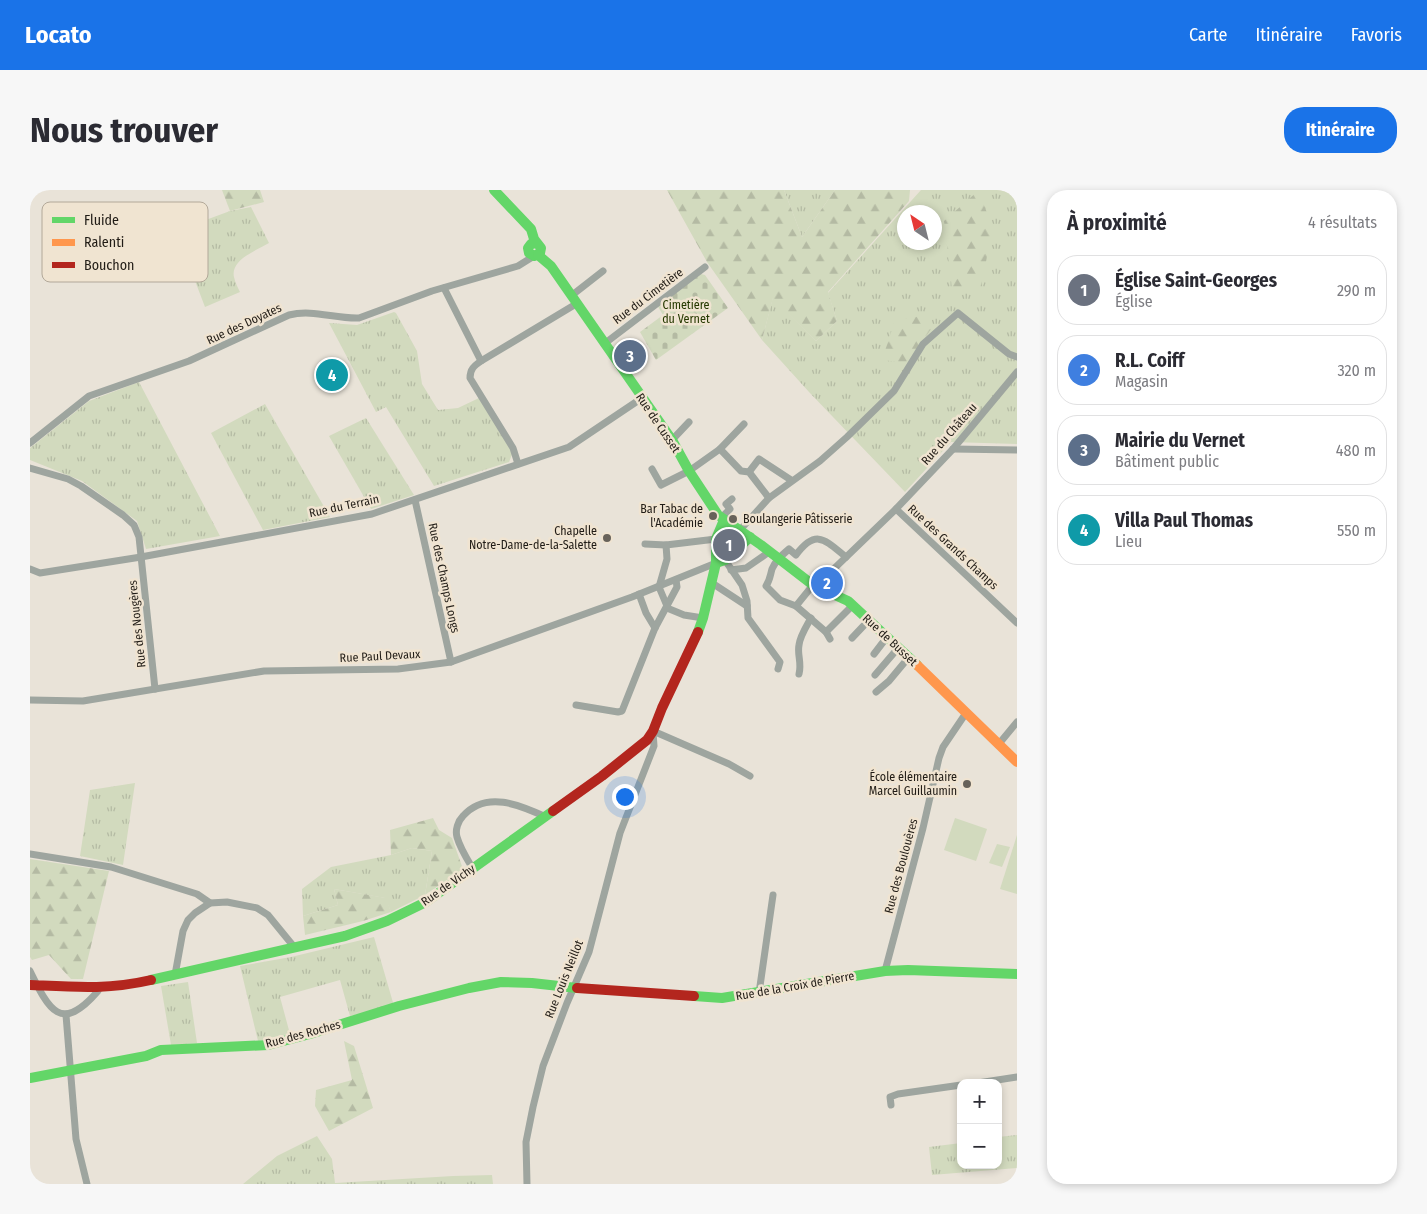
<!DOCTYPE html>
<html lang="fr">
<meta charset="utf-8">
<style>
body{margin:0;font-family:"Fira Sans Condensed",sans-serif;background:#f7f7f7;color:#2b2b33}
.controls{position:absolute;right:15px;bottom:15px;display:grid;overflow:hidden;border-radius:10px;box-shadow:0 2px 8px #0003}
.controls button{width:45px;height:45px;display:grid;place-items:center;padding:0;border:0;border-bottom:1px solid #e1e1e2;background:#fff;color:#2b2b33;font:25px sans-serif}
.compass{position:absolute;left:867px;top:15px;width:45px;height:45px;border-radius:50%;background:#fff;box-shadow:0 2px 8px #0003;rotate:325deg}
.you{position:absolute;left:594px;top:606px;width:18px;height:18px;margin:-12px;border:4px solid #fff;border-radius:50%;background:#1a73e8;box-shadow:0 0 0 8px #1a73e833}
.badge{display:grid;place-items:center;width:32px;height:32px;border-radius:50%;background:#1a73e8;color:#fff;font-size:16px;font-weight:700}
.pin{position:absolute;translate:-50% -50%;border:2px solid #fff;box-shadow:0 1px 5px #0006}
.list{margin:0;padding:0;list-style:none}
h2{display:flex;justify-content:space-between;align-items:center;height:65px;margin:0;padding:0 20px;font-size:21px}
h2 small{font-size:16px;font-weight:400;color:#7c7c81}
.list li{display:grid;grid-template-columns:32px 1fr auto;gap:15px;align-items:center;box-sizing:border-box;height:70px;margin:0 10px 10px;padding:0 10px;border:1px solid #e1e1e2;border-radius:20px}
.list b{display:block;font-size:19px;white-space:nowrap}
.list p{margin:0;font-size:16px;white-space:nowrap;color:#7c7c81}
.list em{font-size:16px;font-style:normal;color:#7c7c81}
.map{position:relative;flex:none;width:987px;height:994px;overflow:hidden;border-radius:20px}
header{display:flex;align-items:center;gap:30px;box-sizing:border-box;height:70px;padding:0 25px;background:#1a73e8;color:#fff}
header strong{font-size:24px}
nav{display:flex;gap:28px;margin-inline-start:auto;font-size:18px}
.intro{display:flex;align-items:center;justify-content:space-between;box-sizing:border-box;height:120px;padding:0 30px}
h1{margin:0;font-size:35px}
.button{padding:12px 22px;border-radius:20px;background:#1a73e8;color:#fff;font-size:18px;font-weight:700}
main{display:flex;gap:30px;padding:0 30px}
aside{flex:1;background:#fff;border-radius:20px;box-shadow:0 2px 8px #0003}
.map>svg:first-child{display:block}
.grass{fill:url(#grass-tufts);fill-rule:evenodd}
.forest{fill:url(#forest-firs)}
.cemetery{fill:url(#cemetery-stones)}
.pitch{fill:#d2dabe}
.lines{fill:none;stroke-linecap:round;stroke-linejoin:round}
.street{stroke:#9ea59f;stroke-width:7}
.fast{stroke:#63d668;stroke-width:10}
.slow{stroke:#ff974d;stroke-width:10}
.jam{stroke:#b3261e;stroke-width:10}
.poi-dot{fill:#67625a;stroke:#f0e4d1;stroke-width:2}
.labels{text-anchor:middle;stroke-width:5;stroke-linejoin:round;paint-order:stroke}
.street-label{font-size:12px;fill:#211c16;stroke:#f0e4d1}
.park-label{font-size:12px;fill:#263900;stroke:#f0e4d1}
.poi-label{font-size:12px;fill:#211c16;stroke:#f0e4d1;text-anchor:end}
.key{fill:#f0e4d1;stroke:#b2a899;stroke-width:1}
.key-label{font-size:14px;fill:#211c16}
</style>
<header>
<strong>Locato</strong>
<nav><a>Carte</a><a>Itinéraire</a><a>Favoris</a></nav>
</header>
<div class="intro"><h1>Nous trouver</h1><a class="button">Itinéraire</a></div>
<main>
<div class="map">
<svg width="987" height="994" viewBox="0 0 987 994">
<defs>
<pattern id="grass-tufts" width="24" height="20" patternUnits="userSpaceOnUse" patternTransform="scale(1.25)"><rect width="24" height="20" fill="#d2dabe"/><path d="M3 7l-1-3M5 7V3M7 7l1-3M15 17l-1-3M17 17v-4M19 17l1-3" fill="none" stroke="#b4baa3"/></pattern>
<pattern id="forest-firs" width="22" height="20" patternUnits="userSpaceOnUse" patternTransform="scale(1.25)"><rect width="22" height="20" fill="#d2dabe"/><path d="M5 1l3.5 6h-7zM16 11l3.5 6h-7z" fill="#b4baa3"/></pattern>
<pattern id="cemetery-stones" width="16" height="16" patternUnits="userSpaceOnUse" patternTransform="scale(1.25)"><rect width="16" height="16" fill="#d2dabe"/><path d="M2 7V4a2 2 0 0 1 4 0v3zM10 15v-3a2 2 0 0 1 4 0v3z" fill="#b4baa3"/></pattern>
</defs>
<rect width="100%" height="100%" fill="#e9e3d8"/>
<g class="grass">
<path d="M754,0H805L772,47Z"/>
<path d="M891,0H987V254L921,252L875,302L779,202L732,150L743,107L786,151L807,131L798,103ZM874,22H904V52H874Z"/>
<path d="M221,17L239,53C227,60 200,70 204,87C205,92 208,98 210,102L175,117L146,41L200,21Z"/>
<path d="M364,122L366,123L387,161L392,194L408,220L428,218L449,208L483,262L479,272L404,296L356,217L346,222L299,133L327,135Z"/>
<path d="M109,192L190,346L116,359L107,331L52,291L0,270V258L59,211Z"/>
<path d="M235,214L300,327L233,340L181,243Z"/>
<path d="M336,228L384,305L341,319L299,246Z"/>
<path d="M105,593L93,675L50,666L60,600Z"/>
<path d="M382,658L402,661L395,705L361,722L355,708L304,699L308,715L273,726L272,699L301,677L361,665Z"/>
<path d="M344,747L364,816L320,826L310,790L250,807L260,844L228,851L210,776L261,767Z"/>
<path d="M158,792L167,853L141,855L131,796Z"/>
<path d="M987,945V978L902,985L899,957L931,953V975H968V947Z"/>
<path d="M287,946L302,969L305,993L423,986L462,985L463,994H213L247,966Z"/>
</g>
<g class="forest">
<path d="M192,0H230L234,12L200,21Z"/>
<path d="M637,0H754L772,47L805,0H880L879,11L798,102L807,131L786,151L743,108L732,150L677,72Z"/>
<path d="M948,1L963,37L950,101L922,99L914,31Z"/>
<path d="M899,125L901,139L877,173L852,170L865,130Z"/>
<path d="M403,628L409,640L422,648L433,679L395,705L402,661L382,658L361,665L360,640Z"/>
<path d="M0,669L79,681L53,789H41L19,765L2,770L0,767Z"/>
<path d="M304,699L356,708L361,722L333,731L275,745L273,726L308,715Z"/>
<path d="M314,851L324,856L343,918L299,941L285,916L286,900L322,890Z"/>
</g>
<path class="cemetery" d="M671,84L675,85L698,118L626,170L610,142L633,125L627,115Z"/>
<g class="pitch">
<path d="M925,628L957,639L946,671L914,660Z"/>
<path d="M987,645V704L970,699Z"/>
<path d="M967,654L980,657L972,677L959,673Z"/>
</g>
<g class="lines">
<g class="street">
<path d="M414,98L451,171"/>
<path d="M541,106L573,81"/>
<path d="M574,154L675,77"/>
<path d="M642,250L659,232"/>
<path d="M0,253L59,206L159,171L259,125C283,119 305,129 329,128L402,101L488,76L504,66"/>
<path d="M690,259L714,234"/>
<path d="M923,259L987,260"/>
<path d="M488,274L483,258L440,188C440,179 444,176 451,171L546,114"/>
<path d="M0,278L38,289L51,296L93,325L104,335L109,347L125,499"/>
<path d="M622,279L631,295L659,281L690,259L711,281L719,282L739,308"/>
<path d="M719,282L729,269L761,290"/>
<path d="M385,310L421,472"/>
<path d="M866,319L987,433"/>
<path d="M691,328L700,319L696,314L702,309"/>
<path d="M710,340L739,308L790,271L817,247L864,201L893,154L928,123L979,164L987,167"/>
<path d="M615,354L636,355L686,349"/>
<path d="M636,355L637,369L629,397L637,416"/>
<path d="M695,370L712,395L717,411L718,428L750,472L748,479"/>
<path d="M0,379L10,383L111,367L342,324L539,257L612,208"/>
<path d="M701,380L716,378L739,362"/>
<path d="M682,393L717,416"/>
<path d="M786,396L866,319L923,259L987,182"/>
<path d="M609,404L616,423L625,438"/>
<path d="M766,416L783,395"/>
<path d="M637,418L654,425L673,428"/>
<path d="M796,442L823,415"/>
<path d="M822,448L839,430"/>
<path d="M800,449L796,442L766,416L750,410L736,396C740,390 740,386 742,379C745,371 752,365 759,359L766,365C786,338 795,350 816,367"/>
<path d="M844,464L857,447"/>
<path d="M769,484C772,472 767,465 769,455C770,446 776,437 781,428"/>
<path d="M845,485L869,457"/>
<path d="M846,502L859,491L879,467"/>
<path d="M0,510L53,511L234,481L368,479L421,472L602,407L686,373"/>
<path d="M546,515L588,522L592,521L625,438L647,397L646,390"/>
<path d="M623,541L699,574L720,586"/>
<path d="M968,555L987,532"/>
<path d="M0,664L81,677L167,704L180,713"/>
<path d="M443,679C437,669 430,658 427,647C425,640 428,631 433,626C456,600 490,615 516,627"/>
<path d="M0,781C19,820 31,844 68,801L69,798"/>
<path d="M855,781L893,638L909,568L913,557L936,523"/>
<path d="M145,785L153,741L158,730L165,723L180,713L197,712L227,718L238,725L265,758"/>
<path d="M729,803L743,705"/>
<path d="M36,825L46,949L57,994"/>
<path d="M948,893L987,887"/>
<path d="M861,915L860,907L868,904L931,895"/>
<path d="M497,994L496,952L503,917L513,876L537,813L559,762L590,643L624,556L623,542"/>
</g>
<g class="fast">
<path d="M464,0L501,39L504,49L511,58L510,63L504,66L499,63L498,58L501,54L506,53"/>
<path d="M508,65L521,76L642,250L659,281L688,325L731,355L783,395L818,411L887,475"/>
<path d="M686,373L695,370L720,347"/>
<path d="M668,442L673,428L686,373V349L694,330"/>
<path d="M121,790L315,746L357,731L396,712L523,621"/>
<path d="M664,806L692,808L855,781L878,780L987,784"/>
<path d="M0,888L116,866L131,860L238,855L280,844L369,816L439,798L471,792L502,793L547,798"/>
</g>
<path class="slow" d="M887,475L987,572"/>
<g class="jam">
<path d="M523,621L572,586L617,550L623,541L632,518L668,442"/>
<path d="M0,795C44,797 78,800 121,790"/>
<path d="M547,798L664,806"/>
</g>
</g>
<g class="poi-dot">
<circle cx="683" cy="326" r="5"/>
<circle cx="703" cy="329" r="5"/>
<circle cx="577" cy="348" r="5"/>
<circle cx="937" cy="594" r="5"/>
</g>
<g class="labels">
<g class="street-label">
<text transform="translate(618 106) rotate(-37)" y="4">Rue du Cimetière</text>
<text transform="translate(214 134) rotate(-25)" y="4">Rue des Doyates</text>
<text transform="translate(628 233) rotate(56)" y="4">Rue de Cusset</text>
<text transform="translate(919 244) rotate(-49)" y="4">Rue du Château</text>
<text transform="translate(314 316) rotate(-12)" y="4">Rue du Terrain</text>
<text transform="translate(923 357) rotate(43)" y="4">Rue des Grands Champs</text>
<text transform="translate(414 388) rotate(78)" y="4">Rue des Champs Longs</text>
<text transform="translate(107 434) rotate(-96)" y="4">Rue des Nougères</text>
<text transform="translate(860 450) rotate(43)" y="4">Rue de Busset</text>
<text transform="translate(350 466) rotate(-3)" y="4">Rue Paul Devaux</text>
<text transform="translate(871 676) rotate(-75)" y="4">Rue des Boulouères</text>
<text transform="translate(418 695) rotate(-35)" y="4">Rue de Vichy</text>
<text transform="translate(534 789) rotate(-68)" y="4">Rue Louis Neillot</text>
<text transform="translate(765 796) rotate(-10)" y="4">Rue de la Croix de Pierre</text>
<text transform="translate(273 844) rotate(-15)" y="4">Rue des Roches</text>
</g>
<g class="park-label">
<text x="656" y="119">Cimetière<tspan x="656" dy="14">du Vernet</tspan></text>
</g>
<g class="poi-label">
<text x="673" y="323">Bar Tabac de<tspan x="673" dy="14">l'Académie</tspan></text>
<text x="713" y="333" text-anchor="start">Boulangerie Pâtisserie</text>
<text x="567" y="345">Chapelle<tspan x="567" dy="14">Notre-Dame-de-la-Salette</tspan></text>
<text x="927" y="591">École élémentaire<tspan x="927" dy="14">Marcel Guillaumin</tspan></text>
</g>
</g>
<rect x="12" y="12" width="166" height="80" rx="8" class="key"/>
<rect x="22" y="27" width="23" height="6" fill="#63d668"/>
<rect x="22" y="49" width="23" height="7" fill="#ff974d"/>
<rect x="22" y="72" width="23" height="6" fill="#b3261e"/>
<g class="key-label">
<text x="54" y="35">Fluide</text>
<text x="54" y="57">Ralenti</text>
<text x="54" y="80">Bouchon</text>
</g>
</svg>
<div class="controls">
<button>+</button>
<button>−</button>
</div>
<svg class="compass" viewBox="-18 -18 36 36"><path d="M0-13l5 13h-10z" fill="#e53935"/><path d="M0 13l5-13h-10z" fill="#7c7c81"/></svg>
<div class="you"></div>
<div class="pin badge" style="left:699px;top:355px;background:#6b7280">1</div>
<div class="pin badge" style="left:797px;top:393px;background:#3f7fe0">2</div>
<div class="pin badge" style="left:600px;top:166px;background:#5c6f8a">3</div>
<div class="pin badge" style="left:302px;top:185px;background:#0f9aa8">4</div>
</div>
<aside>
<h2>À proximité<small>4 résultats</small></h2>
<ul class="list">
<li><span class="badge" style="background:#6b7280">1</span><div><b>Église Saint-Georges</b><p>Église</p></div><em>290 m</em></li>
<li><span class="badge" style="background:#3f7fe0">2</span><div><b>R.L. Coiff</b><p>Magasin</p></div><em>320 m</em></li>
<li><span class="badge" style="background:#5c6f8a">3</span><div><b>Mairie du Vernet</b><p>Bâtiment public</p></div><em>480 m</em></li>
<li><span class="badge" style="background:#0f9aa8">4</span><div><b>Villa Paul Thomas</b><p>Lieu</p></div><em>550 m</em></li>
</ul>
</aside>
</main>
